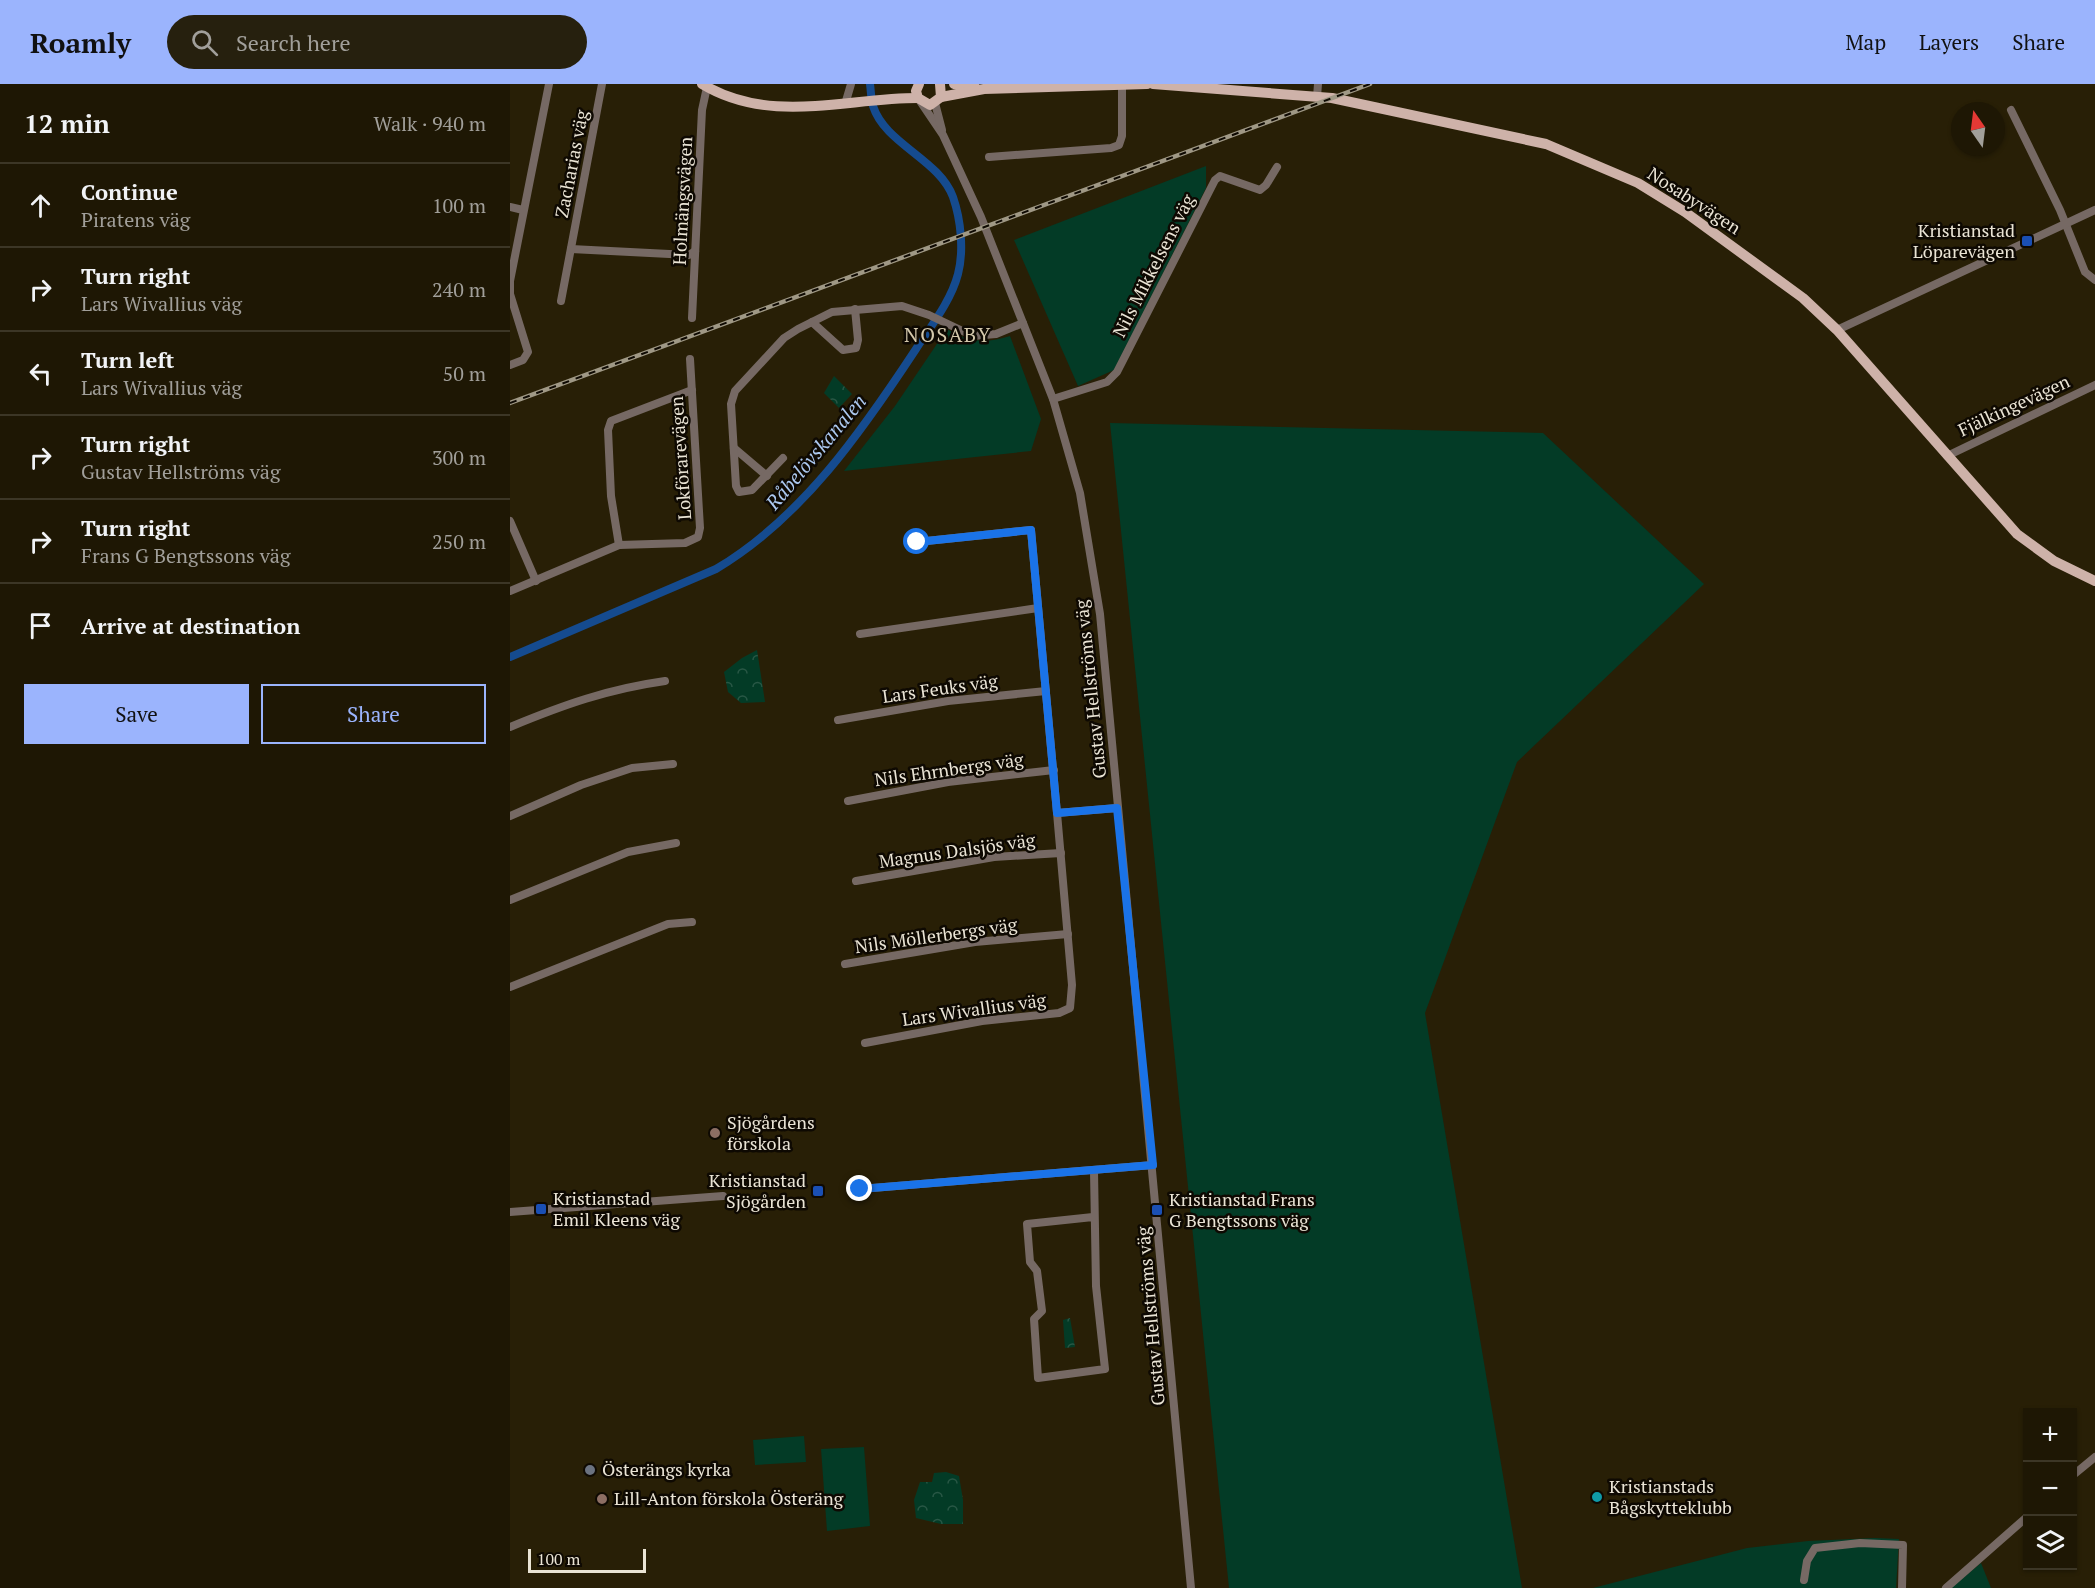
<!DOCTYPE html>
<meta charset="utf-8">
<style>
body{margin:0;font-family:"PT Serif",serif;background:#26200e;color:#f1f3f6}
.controls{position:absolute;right:18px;bottom:18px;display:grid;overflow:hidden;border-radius:0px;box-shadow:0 2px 4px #0004}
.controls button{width:54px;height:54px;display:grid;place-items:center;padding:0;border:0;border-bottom:2px solid #3c3626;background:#1e1704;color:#f1f3f6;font:30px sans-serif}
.compass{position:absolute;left:1441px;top:18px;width:54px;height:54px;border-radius:50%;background:#1e1704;box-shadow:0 2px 4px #0004;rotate:346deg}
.scale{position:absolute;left:18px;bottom:15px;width:118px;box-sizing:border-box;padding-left:6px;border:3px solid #eae4d5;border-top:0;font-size:16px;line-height:21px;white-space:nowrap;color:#eae4d5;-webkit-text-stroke:4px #0e0902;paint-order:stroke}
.stop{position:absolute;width:18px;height:18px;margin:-14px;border:4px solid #1a73e8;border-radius:50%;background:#fff}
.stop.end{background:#1a73e8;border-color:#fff;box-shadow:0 2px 6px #0008}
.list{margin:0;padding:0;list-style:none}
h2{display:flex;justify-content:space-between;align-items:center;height:78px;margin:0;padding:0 24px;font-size:26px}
h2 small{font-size:20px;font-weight:400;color:#a19f9a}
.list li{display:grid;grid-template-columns:39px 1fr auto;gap:18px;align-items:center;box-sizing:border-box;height:84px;padding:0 24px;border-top:2px solid #3c3626}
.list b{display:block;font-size:22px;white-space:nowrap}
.list p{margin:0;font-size:20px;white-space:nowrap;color:#a19f9a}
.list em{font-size:20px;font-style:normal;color:#a19f9a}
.actions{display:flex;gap:12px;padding:18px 24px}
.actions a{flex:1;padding:14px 0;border:2px solid #9bb4fd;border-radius:0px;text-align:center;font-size:21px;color:#9bb4fd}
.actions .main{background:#9bb4fd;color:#111}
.icon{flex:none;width:33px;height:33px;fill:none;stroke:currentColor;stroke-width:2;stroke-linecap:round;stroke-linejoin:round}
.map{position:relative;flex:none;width:1585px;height:1504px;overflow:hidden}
header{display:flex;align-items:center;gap:36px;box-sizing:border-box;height:84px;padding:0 30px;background:#9bb4fd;color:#111}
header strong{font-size:28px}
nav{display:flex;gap:33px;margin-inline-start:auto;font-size:21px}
.search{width:420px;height:54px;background:#26200e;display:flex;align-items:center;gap:15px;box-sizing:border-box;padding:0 21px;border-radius:33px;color:#a19f9a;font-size:22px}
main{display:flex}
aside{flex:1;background:#1e1704}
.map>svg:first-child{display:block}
.green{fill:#033b26}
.park{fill:url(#park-crowns)}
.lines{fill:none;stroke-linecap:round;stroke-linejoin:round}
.canal{stroke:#154b8f;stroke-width:8}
.minor{stroke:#766964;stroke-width:8}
.major{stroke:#ceb2a9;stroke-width:10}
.rail-casing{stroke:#9f9885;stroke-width:4.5}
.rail{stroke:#0e0902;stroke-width:2;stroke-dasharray:7;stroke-linecap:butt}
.route{stroke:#1a73e8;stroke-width:8}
.transit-dot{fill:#1a4fb4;stroke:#0e0902;stroke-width:2}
.education-dot{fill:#8d6e63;stroke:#0e0902;stroke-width:2}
.worship-dot{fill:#6b7280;stroke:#0e0902;stroke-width:2}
.culture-dot{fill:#0f9aa8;stroke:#0e0902;stroke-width:2}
.labels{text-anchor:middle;stroke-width:5;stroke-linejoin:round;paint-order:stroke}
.street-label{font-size:18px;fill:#eae4d5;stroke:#0e0902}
.poi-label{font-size:18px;fill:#eae4d5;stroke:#0e0902;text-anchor:start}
.neighbourhood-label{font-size:20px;letter-spacing:1.5px;fill:#d5c9ac;stroke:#0e0902}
.water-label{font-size:20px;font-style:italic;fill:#acc8ef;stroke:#0e0902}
</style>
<header>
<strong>Roamly</strong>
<div class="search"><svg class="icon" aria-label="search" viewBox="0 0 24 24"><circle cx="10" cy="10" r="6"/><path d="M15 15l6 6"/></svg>Search here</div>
<nav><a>Map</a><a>Layers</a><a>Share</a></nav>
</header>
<main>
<aside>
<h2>12 min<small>Walk · 940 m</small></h2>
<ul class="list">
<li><svg class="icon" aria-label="ahead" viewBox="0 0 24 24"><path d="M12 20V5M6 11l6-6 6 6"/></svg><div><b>Continue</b><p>Piratens väg</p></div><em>100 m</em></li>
<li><svg class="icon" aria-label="right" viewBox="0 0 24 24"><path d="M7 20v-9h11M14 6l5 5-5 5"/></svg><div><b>Turn right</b><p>Lars Wivallius väg</p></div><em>240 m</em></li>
<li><svg class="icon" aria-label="left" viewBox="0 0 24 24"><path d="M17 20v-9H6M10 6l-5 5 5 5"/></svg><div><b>Turn left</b><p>Lars Wivallius väg</p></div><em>50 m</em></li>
<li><svg class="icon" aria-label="right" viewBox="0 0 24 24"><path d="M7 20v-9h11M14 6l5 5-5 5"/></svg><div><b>Turn right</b><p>Gustav Hellströms väg</p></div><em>300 m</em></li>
<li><svg class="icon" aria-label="right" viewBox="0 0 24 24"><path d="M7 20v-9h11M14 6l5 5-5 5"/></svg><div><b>Turn right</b><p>Frans G Bengtssons väg</p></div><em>250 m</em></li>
<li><svg class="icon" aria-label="arrive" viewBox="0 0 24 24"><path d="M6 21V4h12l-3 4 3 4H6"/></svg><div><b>Arrive at destination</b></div></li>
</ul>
<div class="actions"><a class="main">Save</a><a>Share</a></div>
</aside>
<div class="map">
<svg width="1585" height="1504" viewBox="0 0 1585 1504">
<defs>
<pattern id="park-crowns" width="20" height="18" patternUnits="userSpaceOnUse" patternTransform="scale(1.5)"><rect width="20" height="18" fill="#033b26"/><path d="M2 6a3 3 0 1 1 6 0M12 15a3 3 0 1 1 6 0" fill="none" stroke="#285745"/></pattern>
</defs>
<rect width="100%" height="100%" fill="#281f06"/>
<g class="green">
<path d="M696,82V104L604,286L568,302L504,156Z"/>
<path d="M437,245C459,258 475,260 500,252L531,335L521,367L334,387L385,322Z"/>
<path d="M600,339L1033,349L1194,500L1007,678L915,929L1012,1504H719Z"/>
<path d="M294,1352L296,1378L245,1381L243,1356Z"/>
<path d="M354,1363L360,1442L317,1447L311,1365Z"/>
<path d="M1365,1454L1389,1455L1386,1504H1083L1237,1464L1298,1457Z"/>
<path d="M1471,1479L1481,1504H1441Z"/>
</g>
<g class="park">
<path d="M324,292L342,310L329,324L314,309Z"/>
<path d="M247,566L255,618L231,619L218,608L214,588L232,574Z"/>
<path d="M560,1234L565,1263L555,1264L553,1236Z"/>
<path d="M436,1388L449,1392L453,1416V1440H431L406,1434L404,1416L410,1398H422L424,1389Z"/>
</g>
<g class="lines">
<path class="canal" d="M0,573L206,485C292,434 352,347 406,265C421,242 441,217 448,190C454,167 451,136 443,113C429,75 375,60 363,22C361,16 361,7 360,0"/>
<g class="minor">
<path d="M807,13L808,0"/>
<path d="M336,17L341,0"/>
<path d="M410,17L433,51L471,133L543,315L570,409L590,530L681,1504"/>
<path d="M425,19L432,46"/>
<path d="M1501,26L1550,126L1575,188L1585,196"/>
<path d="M479,73L601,64L609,61L612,52V1"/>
<path d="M0,123L13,126"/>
<path d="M61,165L179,171L185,167"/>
<path d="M51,217L92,0"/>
<path d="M182,234L192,26L197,3"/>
<path d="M302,238L333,266L346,264L348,256L345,225"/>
<path d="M1327,246L1585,126"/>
<path d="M0,281L13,276L18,268L0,210V197L39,0"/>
<path d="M543,315L597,298L607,288L705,96L710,92L750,106L756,101L767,83"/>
<path d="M224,364L257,392"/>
<path d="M1437,372L1585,301"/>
<path d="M273,374L242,406L229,408L226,402L221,320L225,307L274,254L288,245L322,228L392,222L419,231L463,252L486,250L513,239"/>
<path d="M0,437L26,497"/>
<path d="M407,458L521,446L547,729"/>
<path d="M109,461L101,412L98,346L101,337L182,306"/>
<path d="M0,507L109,461L175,459L188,453L190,444L180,275"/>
<path d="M350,550L528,524"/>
<path d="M328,636L438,617L536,607"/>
<path d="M0,643C53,621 98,605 155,597"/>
<path d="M338,717L438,698L544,686"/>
<path d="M0,732L71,701L122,684L163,680"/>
<path d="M346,797L484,773L551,769"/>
<path d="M0,816L118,768L166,759"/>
<path d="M335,880L465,858L558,850"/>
<path d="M0,903L158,840L182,838"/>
<path d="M355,959L472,937L549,929L560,924L562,901L547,729L607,724"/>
<path d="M350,1105L643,1081"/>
<path d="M0,1128L213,1112"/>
<path d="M583,1133L517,1140L520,1178L527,1187L532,1227L524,1235L528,1294L595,1285L586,1202L584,1087"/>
<path d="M1562,1392L1585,1373"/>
<path d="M1294,1496L1297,1477L1305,1464L1350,1459L1393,1461L1392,1504"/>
<path d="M1436,1504L1518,1432"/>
</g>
<g class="major">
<path d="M192,0C260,41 334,14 408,14"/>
<path d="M409,0L406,7L408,14L420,21L431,13L430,0"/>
<path d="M444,0L465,3"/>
<path d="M643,0L822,14L1036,60L1128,99L1175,128L1293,214L1327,246L1507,450L1544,477L1585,497"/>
<path d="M431,13L474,5L637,0"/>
</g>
<g class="rail-casing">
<path id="rail" d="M0,319L860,0"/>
</g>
<use href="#rail" class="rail"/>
</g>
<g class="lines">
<path class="route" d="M350,1105L643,1081L607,724L547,729L521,446L407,458"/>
</g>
<g class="transit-dot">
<rect x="1511" y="151" width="12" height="12" rx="3"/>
<rect x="302" y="1101" width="12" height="12" rx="3"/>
<rect x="25" y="1119" width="12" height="12" rx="3"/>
<rect x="641" y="1120" width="12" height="12" rx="3"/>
</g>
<g class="education-dot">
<circle cx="205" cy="1049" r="6"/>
<circle cx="92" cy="1415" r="6"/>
</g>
<circle class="worship-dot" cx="80" cy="1386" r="6"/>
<circle class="culture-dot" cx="1087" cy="1413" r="6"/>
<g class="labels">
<g class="street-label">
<text transform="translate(62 80) rotate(-79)" y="6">Zacharias väg</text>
<text transform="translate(173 117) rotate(-87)" y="6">Holmängsvägen</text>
<text transform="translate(1184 117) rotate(33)" y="6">Nosabyvägen</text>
<text transform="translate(644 182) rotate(-63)" y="6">Nils Mikkelsens väg</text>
<text transform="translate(1504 322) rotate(-25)" y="6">Fjälkingevägen</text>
<text transform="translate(171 374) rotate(-94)" y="6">Lokförarevägen</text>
<text transform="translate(430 605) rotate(-8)" y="6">Lars Feuks väg</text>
<text transform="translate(581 605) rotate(-96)" y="6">Gustav Hellströms väg</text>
<text transform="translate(439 686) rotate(-8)" y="6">Nils Ehrnbergs väg</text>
<text transform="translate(447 767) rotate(-8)" y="6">Magnus Dalsjös väg</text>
<text transform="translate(426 852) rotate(-8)" y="6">Nils Möllerbergs väg</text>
<text transform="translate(464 926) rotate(-8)" y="6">Lars Wivallius väg</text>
<text transform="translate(641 1232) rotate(-95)" y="6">Gustav Hellströms väg</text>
</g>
<g class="poi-label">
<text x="1505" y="153" text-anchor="end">Kristianstad<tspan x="1505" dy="21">Löparevägen</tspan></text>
<text x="217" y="1045">Sjögårdens<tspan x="217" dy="21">förskola</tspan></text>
<text x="296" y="1103" text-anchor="end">Kristianstad<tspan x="296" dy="21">Sjögården</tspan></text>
<text x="43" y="1121">Kristianstad<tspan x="43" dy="21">Emil Kleens väg</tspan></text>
<text x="659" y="1122">Kristianstad Frans<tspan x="659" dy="21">G Bengtssons väg</tspan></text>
<text x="92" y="1392">Österängs kyrka</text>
<text x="1099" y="1409">Kristianstads<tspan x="1099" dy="21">Bågskytteklubb</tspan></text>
<text x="104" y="1421">Lill-Anton förskola Österäng</text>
</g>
<g class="neighbourhood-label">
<text x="438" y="258">NOSABY</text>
</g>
<g class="water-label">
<text transform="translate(306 368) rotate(-50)" y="7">Råbelövskanalen</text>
</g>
</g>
</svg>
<div class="controls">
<button>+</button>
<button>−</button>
<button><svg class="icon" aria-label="layers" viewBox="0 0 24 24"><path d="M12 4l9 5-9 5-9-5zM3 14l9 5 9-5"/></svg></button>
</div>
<svg class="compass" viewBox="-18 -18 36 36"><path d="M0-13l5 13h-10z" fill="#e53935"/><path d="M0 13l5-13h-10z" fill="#a19f9a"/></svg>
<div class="scale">100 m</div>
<div class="stop" style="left:407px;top:458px"></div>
<div class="stop end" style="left:350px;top:1105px"></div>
</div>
</main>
